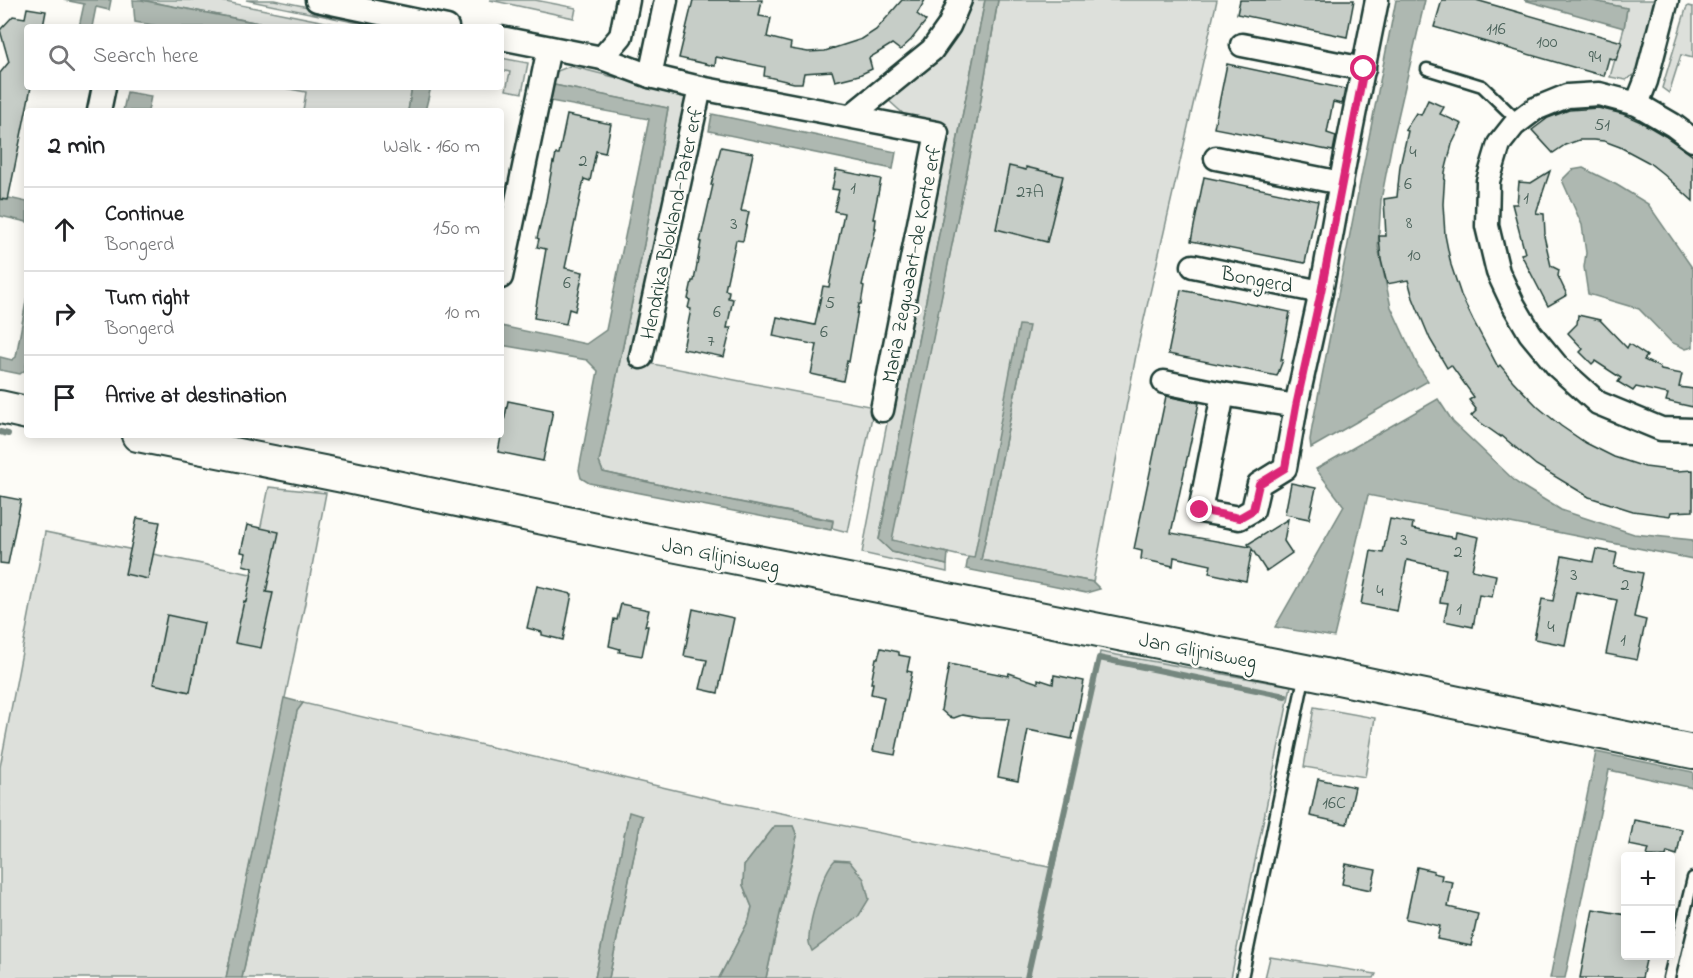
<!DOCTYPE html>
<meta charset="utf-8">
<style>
body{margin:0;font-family:"Indie Flower",sans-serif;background:#f2f2f2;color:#202124}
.controls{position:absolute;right:18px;bottom:18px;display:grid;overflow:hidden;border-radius:6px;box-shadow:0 3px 15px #0003}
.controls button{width:54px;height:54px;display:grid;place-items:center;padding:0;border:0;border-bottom:2px solid #e0e0e0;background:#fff;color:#202124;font:30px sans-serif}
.stop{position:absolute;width:18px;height:18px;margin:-14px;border:4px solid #db2777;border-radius:50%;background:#fff}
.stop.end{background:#db2777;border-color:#fff;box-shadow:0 2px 6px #0008}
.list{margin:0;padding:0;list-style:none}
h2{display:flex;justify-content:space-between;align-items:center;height:78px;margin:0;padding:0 24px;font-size:26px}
h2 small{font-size:20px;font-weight:400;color:#757577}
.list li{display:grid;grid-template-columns:39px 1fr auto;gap:18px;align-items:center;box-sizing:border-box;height:84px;padding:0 24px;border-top:2px solid #e0e0e0}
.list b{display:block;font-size:22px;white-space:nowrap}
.list p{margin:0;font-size:20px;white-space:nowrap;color:#757577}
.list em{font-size:20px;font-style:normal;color:#757577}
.icon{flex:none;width:33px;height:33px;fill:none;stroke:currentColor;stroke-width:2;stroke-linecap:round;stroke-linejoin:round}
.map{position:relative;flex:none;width:1693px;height:978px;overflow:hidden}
.search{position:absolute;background:#fff;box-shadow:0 3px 15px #0003;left:24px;top:24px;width:480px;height:66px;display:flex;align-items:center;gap:15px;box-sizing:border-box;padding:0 21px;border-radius:6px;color:#757577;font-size:22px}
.panel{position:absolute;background:#fff;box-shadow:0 3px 15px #0003;left:24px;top:108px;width:480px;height:330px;border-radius:6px}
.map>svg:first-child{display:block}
.green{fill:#dde0db;stroke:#7e8e88;stroke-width:1.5}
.water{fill:#aeb8b1;stroke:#75877f;stroke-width:1.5}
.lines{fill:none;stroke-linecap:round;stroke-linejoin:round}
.stream{stroke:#75877f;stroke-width:6}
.building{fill:#c6cdc7;stroke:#1f3d34;stroke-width:1.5}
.lane-casing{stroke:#1f3d34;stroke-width:15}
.street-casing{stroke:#1f3d34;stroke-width:27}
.secondary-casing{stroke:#1f3d34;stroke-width:36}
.lane{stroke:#fdfcf7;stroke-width:10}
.street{stroke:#fdfcf7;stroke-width:22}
.secondary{stroke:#fdfcf7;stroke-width:32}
.route{stroke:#db2777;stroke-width:8}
.labels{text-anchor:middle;stroke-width:5;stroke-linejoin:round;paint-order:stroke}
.number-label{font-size:18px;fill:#496159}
.street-label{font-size:21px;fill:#1f3d34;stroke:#fdfcf7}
</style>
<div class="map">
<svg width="1693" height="978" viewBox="0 0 1693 978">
<rect width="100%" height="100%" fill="#fdfcf7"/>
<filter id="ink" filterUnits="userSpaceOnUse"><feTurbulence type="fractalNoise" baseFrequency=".0167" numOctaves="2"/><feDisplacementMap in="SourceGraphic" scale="12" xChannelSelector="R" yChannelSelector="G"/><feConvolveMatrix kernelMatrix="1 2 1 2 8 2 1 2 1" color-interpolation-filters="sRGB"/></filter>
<g filter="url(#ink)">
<g class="green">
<path d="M141,0H216L350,27H279Z"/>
<path d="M246,0H274L406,27H378Z"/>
<path d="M490,0H535L576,8L574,18Z"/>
<path d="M972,0H985L879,539L892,552L947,565V572L862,553L944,128L908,118L887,99L962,22Z"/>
<path d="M998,0H1217L1137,350L1093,582L981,560L1023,355L974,559L891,540L977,122Z"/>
<path d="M1589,0H1657L1637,72L1626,80L1610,77L1624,28L1627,8Z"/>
<path d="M1688,6L1693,7V58L1681,55L1669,93L1662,88L1686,9Z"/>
<path d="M501,58L528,63L522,93L506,90L510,72L501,70Z"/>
<path d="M570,66L689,96L637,361L874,407L848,532L832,528L833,520L719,498L603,472L599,462L644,244L668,108L554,85L555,72Z"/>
<path d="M279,87H412L408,111H303L306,92Z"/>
<path d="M269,487L326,493L305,603L226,978H0V767L45,532L251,574Z"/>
<path d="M1100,652L1291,686L1231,978H766L797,836L793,826H775L744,866L743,885L752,907L749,920L719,978H609L642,816L629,813L595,978H242L297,711L303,703L726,802L1054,868Z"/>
<path d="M1314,707L1375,718L1365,777L1304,767Z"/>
<path d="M1270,957L1376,974L1374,978H1265Z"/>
</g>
<g class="water">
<path d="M64,0H111L109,10L96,7L92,27H79L84,4Z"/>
<path d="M133,0H141L279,27H164L135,22Z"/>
<path d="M985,0H998L977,122L892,540L948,553L947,565L892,552L879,540Z"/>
<path d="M1396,0H1425L1392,143L1381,200L1378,247L1391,307L1418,366L1428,381L1311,448L1310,440L1312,427Z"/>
<path d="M1524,0H1589L1627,8L1624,28Z"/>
<path d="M554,85L668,108L644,244L599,462L603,472L719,498L833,521L831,530L589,483L581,478L579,470L598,371L587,360L501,345V326L586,344L606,330L649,119L550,101Z"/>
<path d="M412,87H431L425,111H408Z"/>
<path d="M127,92L151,96L148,111H123Z"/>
<path d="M712,114L896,152L893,169L709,131Z"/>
<path d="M1583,168L1617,185L1648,204L1693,269V347L1686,349L1671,342L1639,309L1588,294L1584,267L1586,253L1582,225L1562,180L1572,170Z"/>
<path d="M0,196L27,202V222L0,216Z"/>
<path d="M27,296V361L25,370L20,374L0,370V357L12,360L16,357Z"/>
<path d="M1019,325L1029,326L981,560L1093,582L1100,589L1086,593L966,569L968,557L974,558Z"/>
<path d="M1438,399L1453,422L1517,483L1561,510L1634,534L1693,540V559L1368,495L1334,637L1275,627L1344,506L1316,469Z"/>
<path d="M284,698L303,703L297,711L242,978H226Z"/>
<path d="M1596,752L1693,772V788L1609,770L1565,978H1550Z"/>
<path d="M629,812L642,816L609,978H595Z"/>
<path d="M775,826H793L797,836L766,978H719L749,920L752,907L743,885L744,866Z"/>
<path d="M835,860L849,861L864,879L869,899L858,917L812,951C810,947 808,942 809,937C810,919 822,873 835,860Z"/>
</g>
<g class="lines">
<g class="stream">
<path d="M0,432L8,434"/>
<path d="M1027,978L1099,658L1285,696"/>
</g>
</g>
<g class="building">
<path d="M693,0H762L759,16L771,18L767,37L791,43L790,49L808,52L825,51L862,39L876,30L902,0H925L917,14L926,21L911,40L900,50L892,44L869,58L872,69L859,75L835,81L832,71L804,73L802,83H794L764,76L765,67L716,57L715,66L679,58Z"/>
<path d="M1240,0H1354L1347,37L1237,14Z"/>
<path d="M1442,0H1476L1622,42L1616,60L1609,58L1604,76L1434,27Z"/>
<path d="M27,8L46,11L43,27H27V87H31L8,200L0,199V73L9,62L0,30L13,16L25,18Z"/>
<path d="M1227,64L1345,89L1342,104L1333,102L1327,133L1336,136L1333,151L1214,128Z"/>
<path d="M1428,100L1444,107L1440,114L1462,124L1452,144L1445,172L1443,204L1445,235L1451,265L1461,295L1473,320L1498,367L1500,365L1513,381L1538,407L1561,426L1586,443L1614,457L1645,467L1677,471L1693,470V511L1671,512L1670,516L1633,511L1589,497L1536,465L1502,436L1501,437L1471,416L1476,411L1475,410L1476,409L1469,400L1474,397L1451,365L1447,368L1430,339L1413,298L1408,280L1387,284L1381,260L1379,236H1386L1384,199L1397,197L1400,166L1408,131L1405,130L1416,113L1421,115Z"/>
<path d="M1598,108L1623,114L1641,122L1665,136L1693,156V201L1662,173L1648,162L1620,147L1604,141L1593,140H1579L1565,145L1553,153L1532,130L1548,118L1569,110Z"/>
<path d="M567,115L611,124L605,153L596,151L590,181L584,179L565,268L583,272L575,311L569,309L566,324L534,318L546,249L537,247L539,239L537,238L546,201L553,162L554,163L556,154H559Z"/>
<path d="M721,147L753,153L741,211L749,212L743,241L736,240L725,290L729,291L728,298L733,299L727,328H731L724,357L683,349L691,309L688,308L690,300L688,299L692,281H694L701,242H700L713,185H711Z"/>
<path d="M1009,166L1026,170V167L1063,176L1047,242L996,229Z"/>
<path d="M836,170L881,179L873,219H876L875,228H876L862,285L864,286L861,304H859L849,362L847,361L843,381L811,374L817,345L773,336L777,317L815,325L823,286L829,287L844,213L834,211L839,190L832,189Z"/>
<path d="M1550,171L1536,213L1544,214L1545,234L1544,236L1551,266L1559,270L1558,276L1567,295L1548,306L1521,254L1525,253L1512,204H1517L1519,182L1531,183Z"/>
<path d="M1204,177L1318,201L1305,263L1191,241Z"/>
<path d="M1181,290L1290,312L1281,360H1283L1277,376L1168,354Z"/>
<path d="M1578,315L1600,320L1627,348L1629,344L1647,356L1644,360L1659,367L1661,370L1682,374L1679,387L1693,389V407L1666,401L1668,394L1636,387L1633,391L1618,382L1621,378L1595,361L1592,364L1580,352L1583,349L1568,333L1577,324Z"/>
<path d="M1166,396L1199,403L1171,533L1250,547L1248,544L1288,519L1284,541L1292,553L1266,571L1252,549L1246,581L1209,573L1211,565L1174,557L1173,566L1141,559L1142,551L1134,549Z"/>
<path d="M508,401L553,410L543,461L498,452Z"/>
<path d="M1291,483L1316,488L1309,519L1285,514Z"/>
<path d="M0,496L21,500L8,564L0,563Z"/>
<path d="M137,518L160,522L148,579L125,574Z"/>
<path d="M1390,519L1413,523L1412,529L1455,538L1456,532L1479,537L1472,570L1496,575L1492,597L1479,595L1473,627L1444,621L1448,603L1440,602L1446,569L1407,560L1397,611L1361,604L1371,551L1383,553Z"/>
<path d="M247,525L279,532L266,592L273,593L261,648L235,643L244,601L246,602L253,568L243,565L246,553L241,552Z"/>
<path d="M1596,549L1617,553L1614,567L1643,573L1634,617L1646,620L1637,660L1606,654L1617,600L1576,592L1565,645L1534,639L1542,599L1553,601L1562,556L1593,562Z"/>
<path d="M537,586L572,594L563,640L542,635V632L527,628Z"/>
<path d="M621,604L649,610L645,626H648L642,656L619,652L620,649L609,646L614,619L617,620Z"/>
<path d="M693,609L734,618L718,693L700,689L707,660L684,656Z"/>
<path d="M167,615L204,623L190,692L153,684Z"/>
<path d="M881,648L899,652V655L910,657L907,671L912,672L895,755L873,751L884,697L871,694L873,683H871L876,658H878Z"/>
<path d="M949,664L1008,676L1009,673L1038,683V679L1053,684L1054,675L1084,681L1072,739L1028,730L1018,781L998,777L1009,719L979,718L962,715L954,718L949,717L941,710Z"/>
<path d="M1318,779L1355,787L1347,824L1310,816Z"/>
<path d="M1634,820L1682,829L1677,855L1667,852L1666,856H1647L1649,849L1629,845Z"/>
<path d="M1346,864L1376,870L1371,890L1342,884Z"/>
<path d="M1417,867L1434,871L1433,873L1442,875L1441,880L1453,882L1448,907L1478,914L1471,946L1437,939L1440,926L1406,919Z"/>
<path d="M1593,909L1626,915V956H1647L1642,978H1580Z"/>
</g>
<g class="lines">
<g class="lane-casing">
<g id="lane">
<path d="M1427,69L1482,86L1518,121"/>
<path d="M1242,978L1305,673"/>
<path d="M1669,978L1693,878"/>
</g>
</g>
<g class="street-casing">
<g id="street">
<path d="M317,0L447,27"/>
<path d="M501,38L602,58L650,76L700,88L937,133L882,410"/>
<path d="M1242,45L1364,69"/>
<path d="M602,58L621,36L628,0"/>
<path d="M650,76L666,0"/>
<path d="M1637,104L1646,81L1667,0"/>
<path d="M99,111L104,87"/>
<path d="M851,116L932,50L949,26L960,0"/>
<path d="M1693,140L1673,125L1637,104L1599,94L1567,96L1535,109L1514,125L1499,144L1488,181L1487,226L1498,272L1513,304L1530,333L1558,367L1598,403L1661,429L1693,430"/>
<path d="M1216,158L1341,183"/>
<path d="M1193,266L1321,292"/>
<path d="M501,277L549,48"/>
<path d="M641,357L700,88"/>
<path d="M1164,382L1223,394"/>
<path d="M1296,406L1223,394L1200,511L1239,518L1253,510L1259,484L1285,468L1296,406L1321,292L1345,160L1377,0"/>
</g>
</g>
<g class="secondary-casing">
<g id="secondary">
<path d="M0,407L27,413"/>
<path d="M138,435L348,477L662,543L1305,671L1693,752"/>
</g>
</g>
<use href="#lane" class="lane"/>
<use href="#street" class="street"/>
<use href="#secondary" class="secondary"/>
</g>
</g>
<g class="lines" filter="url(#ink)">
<path class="route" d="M1200,510L1239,518L1253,510L1259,484L1285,468L1296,406L1321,292L1364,69"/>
</g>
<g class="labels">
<g class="number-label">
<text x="1496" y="34">116</text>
<text x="1547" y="47">100</text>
<text x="1595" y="62">94</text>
<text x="1602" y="130">51</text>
<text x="1413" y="157">4</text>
<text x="583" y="166">2</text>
<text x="1408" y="189">6</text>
<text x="853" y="193">1</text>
<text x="1030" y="197">27A</text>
<text x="1526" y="203">1</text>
<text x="1409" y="228">8</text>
<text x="734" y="229">3</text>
<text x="1414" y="260">10</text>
<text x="567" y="288">6</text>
<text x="830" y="308">5</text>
<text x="717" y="317">6</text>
<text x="824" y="337">6</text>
<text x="711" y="346">7</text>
<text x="1404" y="545">3</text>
<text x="1458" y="557">2</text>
<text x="1574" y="580">3</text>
<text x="1625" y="590">2</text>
<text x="1380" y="596">4</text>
<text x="1459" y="614">1</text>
<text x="1551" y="632">4</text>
<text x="1623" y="645">1</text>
<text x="1334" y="808">16C</text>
</g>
<g class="street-label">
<text transform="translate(671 223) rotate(-78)" y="7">Hendrika Blokland-Pater erf</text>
<text transform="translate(911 264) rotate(-79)" y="7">Maria Zegwaart-de Korte erf</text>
<text transform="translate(1257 279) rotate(11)" y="7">Bongerd</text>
<text transform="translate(721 555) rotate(11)" y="7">Jan Glijnisweg</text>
<text transform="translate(1198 650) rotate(11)" y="7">Jan Glijnisweg</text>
</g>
</g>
</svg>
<div class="controls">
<button>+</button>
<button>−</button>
</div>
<div class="stop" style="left:1364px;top:69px"></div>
<div class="stop end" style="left:1200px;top:510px"></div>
<div class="search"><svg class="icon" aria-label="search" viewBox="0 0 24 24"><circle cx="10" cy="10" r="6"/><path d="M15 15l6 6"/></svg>Search here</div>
<section class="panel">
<h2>2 min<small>Walk · 160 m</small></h2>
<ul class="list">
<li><svg class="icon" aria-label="ahead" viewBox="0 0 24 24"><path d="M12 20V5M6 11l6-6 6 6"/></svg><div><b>Continue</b><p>Bongerd</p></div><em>150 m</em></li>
<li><svg class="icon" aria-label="right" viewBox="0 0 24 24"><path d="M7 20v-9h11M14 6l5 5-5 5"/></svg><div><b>Turn right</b><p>Bongerd</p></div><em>10 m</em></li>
<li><svg class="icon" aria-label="arrive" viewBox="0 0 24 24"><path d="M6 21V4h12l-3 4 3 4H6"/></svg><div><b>Arrive at destination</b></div></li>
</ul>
</section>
</div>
